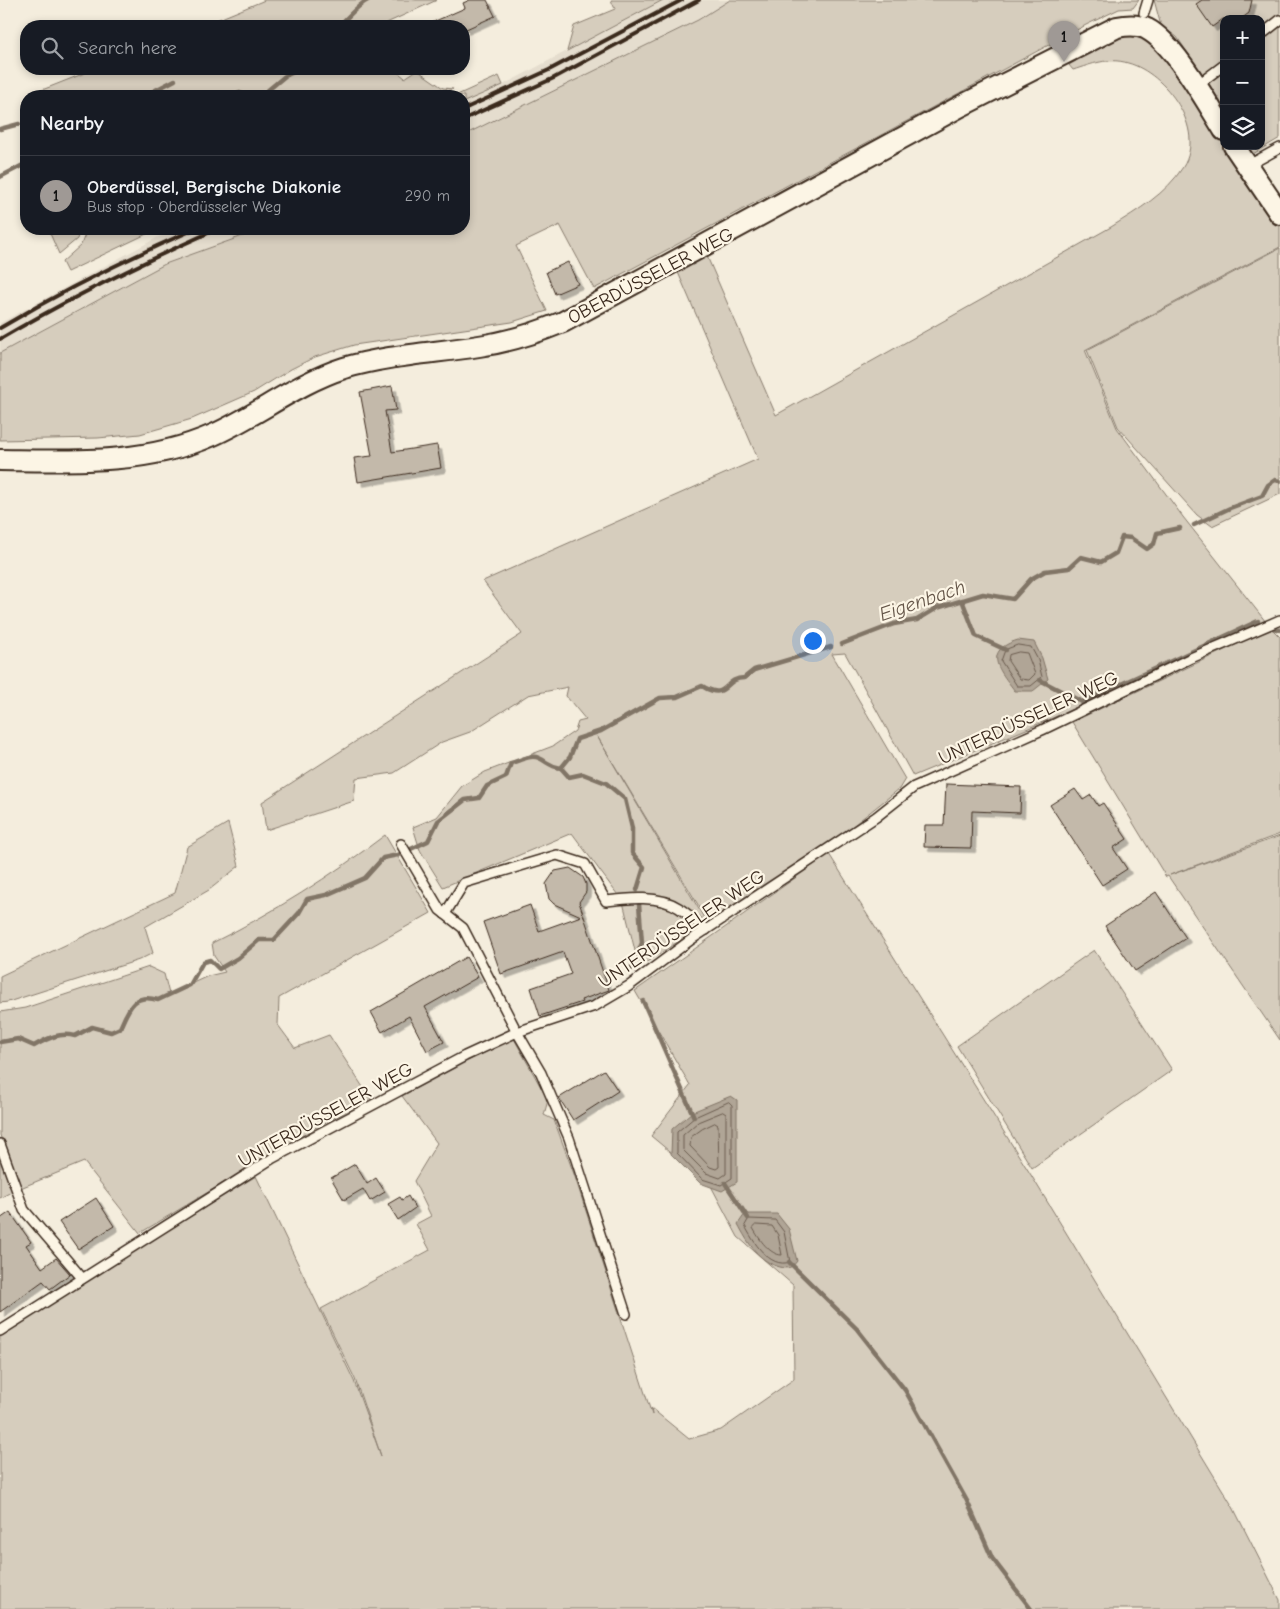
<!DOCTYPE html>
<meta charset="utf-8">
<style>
body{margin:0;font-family:"Comic Neue",sans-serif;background:#242831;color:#f1f3f6}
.controls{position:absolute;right:15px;top:15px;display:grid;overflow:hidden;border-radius:10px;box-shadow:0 2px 8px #0003}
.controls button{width:45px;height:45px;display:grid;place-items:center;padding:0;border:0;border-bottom:1px solid #363941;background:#171b24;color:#f1f3f6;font:25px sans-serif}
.you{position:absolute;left:812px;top:640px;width:18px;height:18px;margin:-12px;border:4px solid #fff;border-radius:50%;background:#1a73e8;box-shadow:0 0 0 8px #1a73e833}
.badge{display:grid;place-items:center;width:32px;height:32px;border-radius:50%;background:#9f9995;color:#111;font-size:16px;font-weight:700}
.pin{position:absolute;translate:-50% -41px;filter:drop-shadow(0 1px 2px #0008)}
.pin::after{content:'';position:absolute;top:26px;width:18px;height:15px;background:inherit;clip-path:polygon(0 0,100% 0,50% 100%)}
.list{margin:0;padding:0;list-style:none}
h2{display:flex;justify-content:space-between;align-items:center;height:65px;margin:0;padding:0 20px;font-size:21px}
h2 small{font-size:16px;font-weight:400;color:#9ea1a6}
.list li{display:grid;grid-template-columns:32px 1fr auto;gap:15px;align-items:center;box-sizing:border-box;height:80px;padding:0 20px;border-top:1px solid #363941}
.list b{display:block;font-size:19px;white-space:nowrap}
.list p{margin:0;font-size:16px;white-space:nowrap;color:#9ea1a6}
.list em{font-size:16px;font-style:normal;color:#9ea1a6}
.icon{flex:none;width:28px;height:28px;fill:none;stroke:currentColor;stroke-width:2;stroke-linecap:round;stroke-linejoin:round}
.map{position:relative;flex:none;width:1280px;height:1609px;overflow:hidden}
.search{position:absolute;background:#171b24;box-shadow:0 2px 8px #0003;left:20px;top:20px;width:450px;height:55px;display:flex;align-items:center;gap:12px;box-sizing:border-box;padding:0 18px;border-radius:20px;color:#9ea1a6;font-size:19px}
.panel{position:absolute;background:#171b24;box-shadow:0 2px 8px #0003;left:20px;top:90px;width:450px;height:145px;border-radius:20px}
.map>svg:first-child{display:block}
.built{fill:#e5ddce}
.green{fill:#d6cdbd;stroke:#887c6e}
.water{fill:#b0a596;stroke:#817466}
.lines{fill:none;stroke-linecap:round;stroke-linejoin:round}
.shore{stroke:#6a5b4e;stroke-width:1}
.stream{stroke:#817466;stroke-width:4.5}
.building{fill:#c3b9aa;stroke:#3b2a1e;filter:url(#shadow)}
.service-casing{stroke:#3b2a1e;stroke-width:12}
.tertiary-casing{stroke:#3b2a1e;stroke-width:24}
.service{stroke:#fcf5e5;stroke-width:9}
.tertiary{stroke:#fcf5e5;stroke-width:20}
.rail{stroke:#3b2a1e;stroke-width:4}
.labels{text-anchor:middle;stroke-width:4.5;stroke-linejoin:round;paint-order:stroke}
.street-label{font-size:19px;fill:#3b2a1e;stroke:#fcf5e5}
.water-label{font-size:20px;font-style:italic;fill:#645548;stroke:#fcf5e5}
</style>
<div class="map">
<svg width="1280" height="1609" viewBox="0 0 1280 1609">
<defs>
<filter id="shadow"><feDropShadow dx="4.5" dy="4.5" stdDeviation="0" flood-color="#0004"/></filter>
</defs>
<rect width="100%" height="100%" fill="#f4eddd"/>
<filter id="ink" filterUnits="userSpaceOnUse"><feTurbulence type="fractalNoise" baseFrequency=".02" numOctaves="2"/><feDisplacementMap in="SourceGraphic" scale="10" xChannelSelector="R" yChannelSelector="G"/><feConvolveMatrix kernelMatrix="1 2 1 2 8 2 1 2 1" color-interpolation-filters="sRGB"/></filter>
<g filter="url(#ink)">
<g class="built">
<path d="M663,0H730L698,20L464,135V102L503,85Z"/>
<path d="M173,229H262L165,264L0,353V323Z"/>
</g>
<g class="green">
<path d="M265,0H437L380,26H202Z"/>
<path d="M611,0H663L567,51L574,26L615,9Z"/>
<path d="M730,0H1139L1133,8L1119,9L1086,25L594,289L560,225L516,246L547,311L512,322L354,345L315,357L291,369L254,392L192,419L140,434L98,438L0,440V353L165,264L262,229H464V135L698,20Z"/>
<path d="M1154,0H1280V138L1253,154H1249L1241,146H1261V19H1224V119L1207,92L1201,73L1177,37L1161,26Z"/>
<path d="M1133,34L1154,42L1224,141V146H1227L1270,213L1280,224V247L1085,350L1117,428L1183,517L1266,622L1048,720L913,776L845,653L832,654L905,779L899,789L850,828L709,923L597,736L707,923L639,967L623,902L572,833L443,887L420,850L413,827L437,817L462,786L485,772L553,746L575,731L578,722L586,720L566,696L568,687L528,695L470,732L442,742L394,773L356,778L354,801L266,830L262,802L522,634L483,581L758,459L677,270L706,254L776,415L1111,227C1138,210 1166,194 1183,167C1207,129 1165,73 1128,63C1108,57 1092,64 1073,70L1069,65L1076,61L1074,58L1107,38Z"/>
<path d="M95,69H394L405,78L417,70L443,88L453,89L437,96H27Z"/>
<path d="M499,76L503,85L464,102V96H455Z"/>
<path d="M48,229H80L77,239L59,254Z"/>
<path d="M87,229H157L67,272L62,262L81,245Z"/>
<path d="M1280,248V494L1212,526L1197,515L1118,427L1087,350Z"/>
<path d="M1271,628L1280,637V834L1170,875L1280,836V1040L1168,876L1166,877L1072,722Z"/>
<path d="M228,823L239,866L209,890L145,927L153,953L139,960L8,1002L0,1003V976L175,893L187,847Z"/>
<path d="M385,835L431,913L279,998L278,1025L295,1048L329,1035L372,1101L325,1122L140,1233L84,1162L18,1189L0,1135V1012L25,1008L149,967L164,974L169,994L208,976L225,972L214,956L212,943C273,913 331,876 385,835Z"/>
<path d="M829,854L1031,1175L1233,1507L1280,1600V1609H0V1334L256,1176L354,1381L381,1456L355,1379L321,1309L430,1250L416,1224L431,1216L414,1181L437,1143L402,1096L513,1037L548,1100L544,1115L554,1120L574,1174L652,1415L651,1408L689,1439L721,1430L794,1379L793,1285L738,1237L711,1186L651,1136L690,1085L635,991Z"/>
<path d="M1094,950L1172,1070L1032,1168L957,1046Z"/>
<path d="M0,1153L13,1191L0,1198Z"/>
</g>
<g class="water">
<path d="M1018,640L1034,642L1042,658L1048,679L1033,691H1015C999,670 982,651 1018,640Z"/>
<path d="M731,1096L737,1100V1182L722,1191L700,1183L671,1154L672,1129L692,1112Z"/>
<path d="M745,1214H777L789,1229L797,1261C792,1268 788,1269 780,1267C759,1262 748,1243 738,1224Z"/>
</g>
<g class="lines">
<g class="shore">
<path d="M1018,645L1031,647L1038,660L1042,677L1031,686H1017L1001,661L1005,650Z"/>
<path d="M1019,652L1027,653L1035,674L1029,680L1020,679L1008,661L1009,655Z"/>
<path d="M729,1102L732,1105V1178L721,1185L702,1179L677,1153V1132L695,1117Z"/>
<path d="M723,1112L726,1114V1174L720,1178L706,1173L683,1150V1135L698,1122Z"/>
<path d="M715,1123L718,1125L719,1167L716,1169L710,1167L690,1146L691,1137L702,1129Z"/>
<path d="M749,1219L775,1220L784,1232L790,1262C769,1269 753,1241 745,1226Z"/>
<path d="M756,1225L772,1226L778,1235L782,1255C770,1255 759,1239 753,1228Z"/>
</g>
<g class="stream">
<path d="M339,26C347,18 359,4 368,0"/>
<path d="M144,96L175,80"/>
<path d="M231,96L240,93L248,96"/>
<path d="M261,96L285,76L300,69"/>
<path d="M0,129L19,124"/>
<path d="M0,177L25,164"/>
<path d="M1194,525L1230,508L1262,496L1268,485L1275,480L1280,481"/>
<path d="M962,600L976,636L1006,650"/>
<path d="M1273,628L1280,630"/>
<path d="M842,644L894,624L917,620L937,608L983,594L1013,599L1031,579L1045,571L1069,568L1081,557L1101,562L1116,553L1122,537L1131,538L1147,549L1154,544L1157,533L1180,528"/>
<path d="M1040,680L1082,702L1258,621"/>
<path d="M561,768L569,777L583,774L606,783L625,799L632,828V853L644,867L637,890"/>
<path d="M631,969L642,943L639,904"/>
<path d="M643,1001L694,1117"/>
<path d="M0,1042L18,1039L34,1046C48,1038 60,1032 75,1036L92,1027L111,1032L120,1028C129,1008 133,993 158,1000L190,985L203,962L210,960L219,969L238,958L259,940H274L299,913L307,899L326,895L365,878L383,858L398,855L428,841L438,821L465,800L479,798L487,786L506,777L511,763C519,761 530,754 539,758C548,762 549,766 561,768L570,757L577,739L601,731L660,698L677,697L702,686C728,702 723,678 744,678L754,670L831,647"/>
<path d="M725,1183L748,1218"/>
<path d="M789,1262L857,1329L905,1390L967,1501L992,1558L1031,1609"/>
</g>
</g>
<g class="building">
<path d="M470,0H487L495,16L464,30V26H424L465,8L463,3Z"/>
<path d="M1202,0H1252L1249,13L1241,19H1223L1212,27L1196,4Z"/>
<path d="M568,262L578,284L555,294L546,272Z"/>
<path d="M392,386L396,410L385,411L392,452L437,445L441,468L358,482L354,458L372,456L360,392Z"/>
<path d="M946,784L1021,787L1020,813L972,811L971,848L924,847L925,825H944Z"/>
<path d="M1075,789L1083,800L1091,795L1098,806L1103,803L1127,839L1113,848L1127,869L1102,885L1050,805Z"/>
<path d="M570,868L583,877L586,884V892L579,902L609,990L581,1000L582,1002L540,1016L531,988L571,974L563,952L501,974L483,922L530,905L539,931L581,916L554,904L549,899L546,884L555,871Z"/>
<path d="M1156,892L1186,938L1135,971L1105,926Z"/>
<path d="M466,957L478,977L425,1007L444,1042L427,1051L409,1016L382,1032L371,1012Z"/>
<path d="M604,1070L618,1091L573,1120L559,1098Z"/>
<path d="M355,1164L367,1184L376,1178L385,1192L370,1201L363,1189L344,1200L331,1178Z"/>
<path d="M408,1196L415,1208L398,1220L388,1204L400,1197L402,1200Z"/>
<path d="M96,1198L114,1226L78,1249L59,1222Z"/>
<path d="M10,1212L31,1242L26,1245L42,1268L56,1258L70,1274L50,1289L43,1281L0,1312V1219Z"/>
</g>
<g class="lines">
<g class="service-casing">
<g id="service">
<path d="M1144,13L1148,0"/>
<path d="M1261,35L1280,20"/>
<path d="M1196,86L1224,65"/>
<path d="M1247,166L1280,148"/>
<path d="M401,844L440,910L463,928L517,1032L541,1073L569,1138L626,1314"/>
<path d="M445,914L464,883L557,855L585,864L606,901C629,898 659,895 679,908C688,914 697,922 706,930"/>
<path d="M0,1144L24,1210L82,1278"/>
<path d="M0,1331L273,1158L465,1056L517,1032L595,1006L629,986L692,939L876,817L914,787L1042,730L1191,658L1280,620"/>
</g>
</g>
<g class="tertiary-casing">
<g id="tertiary">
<path d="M1234,146L1280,214"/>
<path d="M0,460C72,461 145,465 213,435C258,415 297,383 344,368C388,355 434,353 479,346C508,342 536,333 563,322L961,106L1117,27C1127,25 1138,24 1147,29C1174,43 1207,103 1224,130"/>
</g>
</g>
<use href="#service" class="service"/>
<use href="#tertiary" class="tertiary"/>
<g class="rail">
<path d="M464,109L549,70L682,0"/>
<path d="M464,119L554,78L699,0"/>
<path d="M0,328C62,291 128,258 195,229"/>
<path d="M0,339C70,298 143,262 217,229"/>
</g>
</g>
</g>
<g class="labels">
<g class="street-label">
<text transform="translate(650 275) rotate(-28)" y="7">OBERDÜSSELER WEG</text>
<text transform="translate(1028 717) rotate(-25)" y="7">UNTERDÜSSELER WEG</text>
<text transform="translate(681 928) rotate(-34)" y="7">UNTERDÜSSELER WEG</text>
<text transform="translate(325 1114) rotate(-29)" y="7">UNTERDÜSSELER WEG</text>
</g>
<g class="water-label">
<text transform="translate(922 600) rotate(-19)" y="7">Eigenbach</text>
</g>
</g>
</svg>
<div class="controls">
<button>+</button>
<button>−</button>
<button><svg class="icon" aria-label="layers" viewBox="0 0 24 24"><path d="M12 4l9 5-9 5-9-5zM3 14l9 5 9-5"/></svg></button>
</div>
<div class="you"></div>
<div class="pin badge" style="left:1064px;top:62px">1</div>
<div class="search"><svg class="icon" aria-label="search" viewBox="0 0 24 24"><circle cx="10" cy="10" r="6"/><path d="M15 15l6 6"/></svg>Search here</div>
<section class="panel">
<h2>Nearby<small></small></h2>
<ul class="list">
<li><span class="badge">1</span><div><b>Oberdüssel, Bergische Diakonie</b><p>Bus stop · Oberdüsseler Weg</p></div><em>290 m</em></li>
</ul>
</section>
</div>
